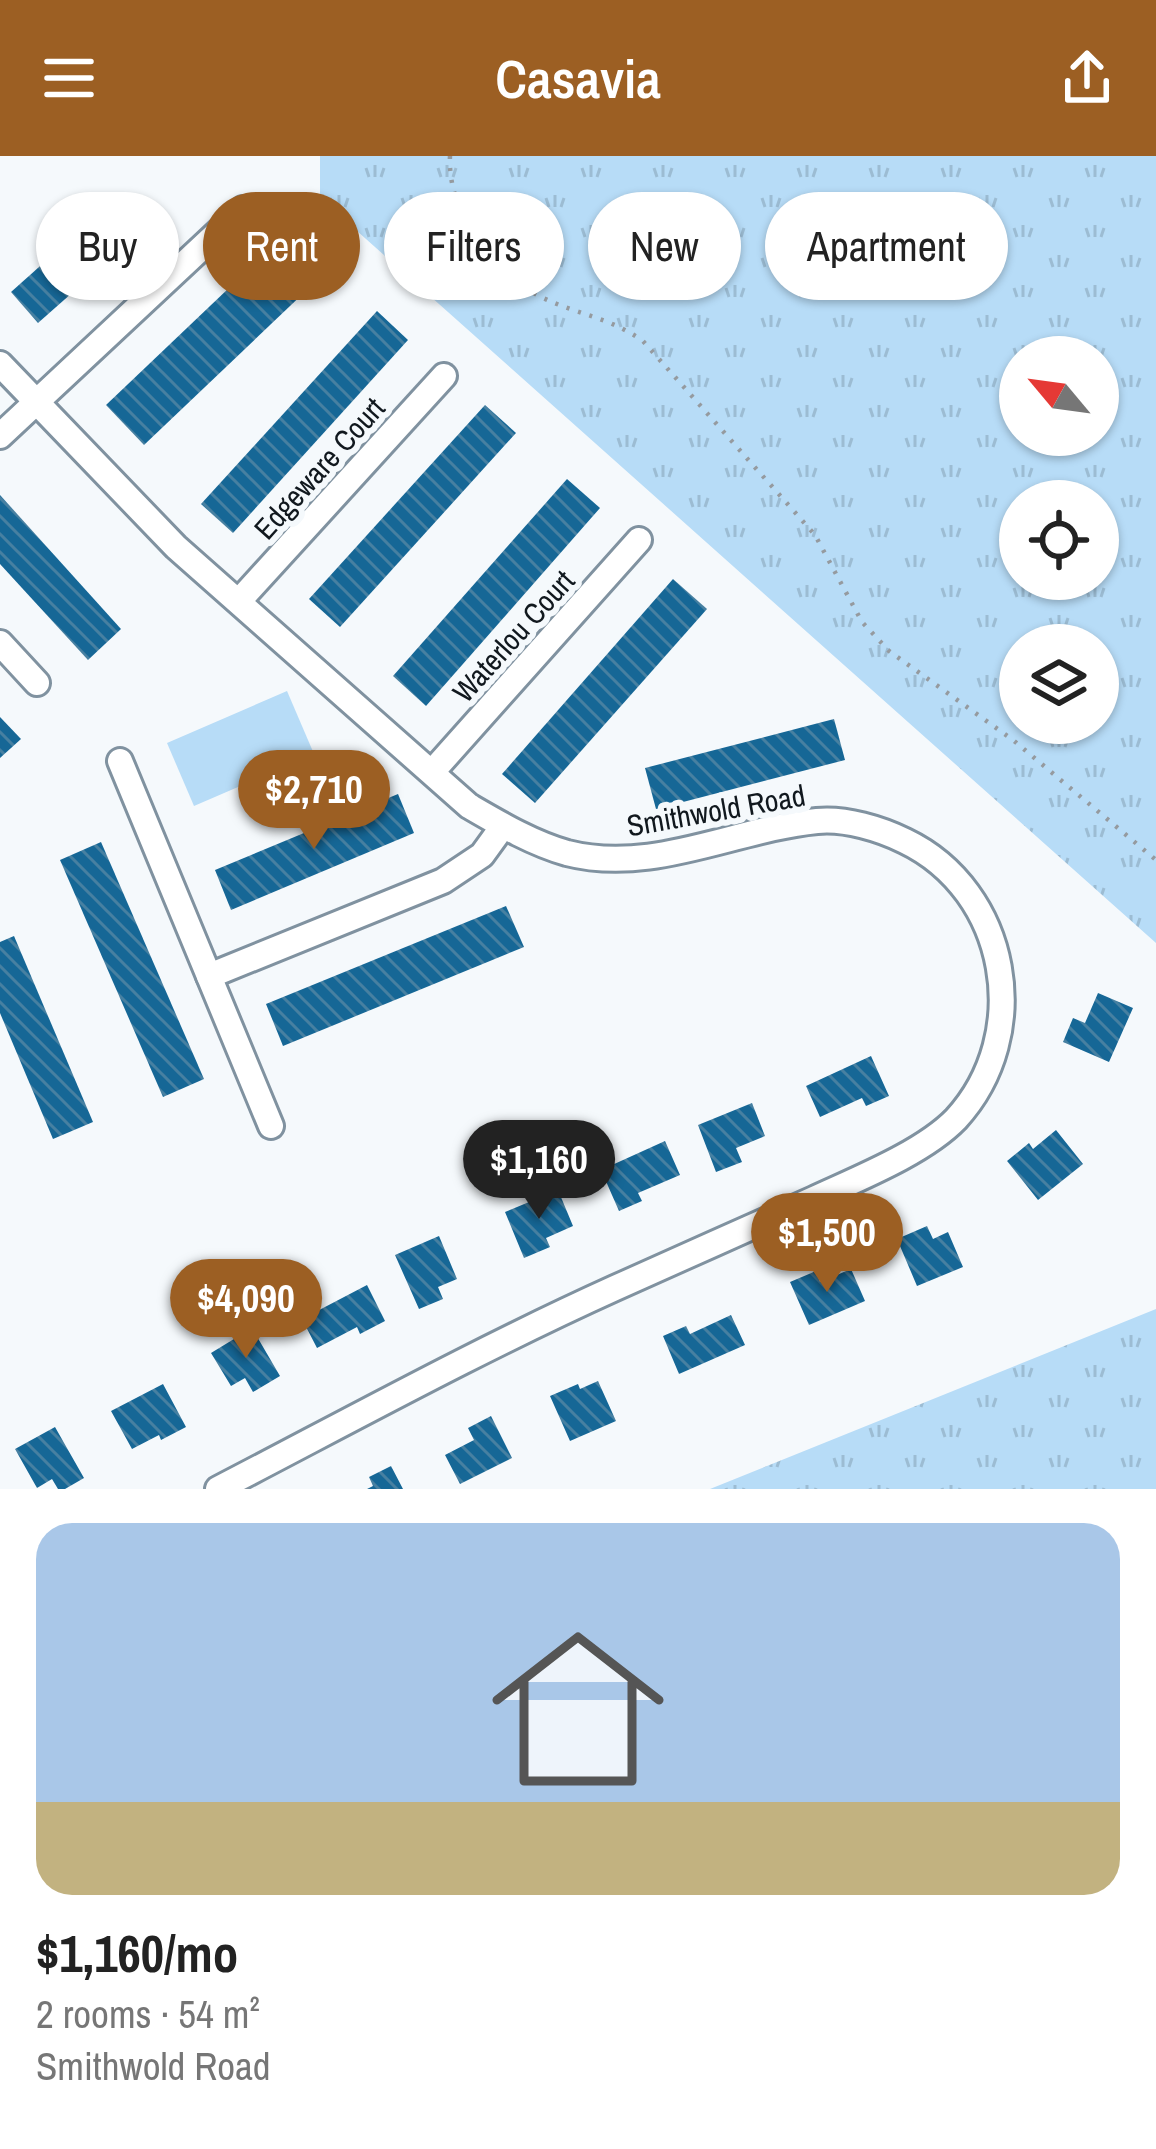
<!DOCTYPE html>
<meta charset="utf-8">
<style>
body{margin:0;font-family:"Archivo Narrow",sans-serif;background:#f6f6f6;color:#222;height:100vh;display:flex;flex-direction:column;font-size:45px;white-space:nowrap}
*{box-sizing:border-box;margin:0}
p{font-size:39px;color:#767676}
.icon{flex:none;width:66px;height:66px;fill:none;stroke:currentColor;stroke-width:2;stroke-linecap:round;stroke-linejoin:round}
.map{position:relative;height:1333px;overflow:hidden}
.sheet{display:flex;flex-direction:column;background:#fff;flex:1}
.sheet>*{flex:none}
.hud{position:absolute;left:36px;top:36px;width:1086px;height:108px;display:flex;gap:24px}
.needle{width:78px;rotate:299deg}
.controls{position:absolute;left:999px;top:180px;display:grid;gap:24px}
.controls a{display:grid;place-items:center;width:120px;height:120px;border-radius:50%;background:#fff;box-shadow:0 3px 9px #0004;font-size:60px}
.price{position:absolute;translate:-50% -102px;padding:0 27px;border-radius:42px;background:#9c5f23;color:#fff;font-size:39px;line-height:78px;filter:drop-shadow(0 3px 6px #0008)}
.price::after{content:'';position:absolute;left:50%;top:72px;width:36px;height:27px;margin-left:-18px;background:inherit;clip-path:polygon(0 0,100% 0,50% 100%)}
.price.selected{background:#222;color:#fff}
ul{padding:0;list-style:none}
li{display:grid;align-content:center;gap:24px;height:636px;padding:0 36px}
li+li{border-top:3px solid #e0e0e0}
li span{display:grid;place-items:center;height:372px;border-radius:36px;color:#555}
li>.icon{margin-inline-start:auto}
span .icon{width:216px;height:216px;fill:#fffc;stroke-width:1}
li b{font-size:51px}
.tag{padding:0 42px;border-radius:54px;background:#fff;box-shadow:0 3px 9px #0004;font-size:42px;line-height:108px}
.tag.selected{background:#9c5f23;color:#fff}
header{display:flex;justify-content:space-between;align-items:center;height:156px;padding:0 36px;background:#9c5f23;color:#fff;font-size:54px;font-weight:600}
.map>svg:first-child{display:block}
</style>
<header><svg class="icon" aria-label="menu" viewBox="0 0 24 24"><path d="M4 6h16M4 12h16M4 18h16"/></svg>Casavia<svg class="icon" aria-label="share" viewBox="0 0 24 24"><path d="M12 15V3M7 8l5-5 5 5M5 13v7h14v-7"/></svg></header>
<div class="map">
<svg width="1156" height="1333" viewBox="0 0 1156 1333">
<defs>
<pattern id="grass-tufts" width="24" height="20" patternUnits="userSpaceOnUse" patternTransform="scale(3)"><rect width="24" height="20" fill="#b7dcf7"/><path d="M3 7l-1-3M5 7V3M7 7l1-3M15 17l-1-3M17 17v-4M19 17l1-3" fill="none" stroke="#9cbcd3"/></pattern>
<pattern id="building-back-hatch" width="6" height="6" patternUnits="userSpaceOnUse" patternTransform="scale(3)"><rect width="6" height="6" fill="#166796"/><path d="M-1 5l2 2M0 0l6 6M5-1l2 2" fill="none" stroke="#4780a1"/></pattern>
</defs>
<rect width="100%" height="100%" fill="#f5f9fc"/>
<g fill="url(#grass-tufts)" fill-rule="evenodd">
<path d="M320 0H1156V787L320 42ZM1020 201H1098V279H1020ZM1020 345H1098V423H1020ZM1020 489H1098V567H1020Z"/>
<polygon points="1156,1153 1156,1333 710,1333"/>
</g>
<polygon fill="#b7dcf7" points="287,535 314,598 194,650 167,587"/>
<g fill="url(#building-back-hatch)">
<polygon points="113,45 141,76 38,167 11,136"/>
<polygon points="293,71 331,111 144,289 106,249"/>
<polygon points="377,155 408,184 233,377 201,348"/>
<polygon points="485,249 516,277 340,471 309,443"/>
<polygon points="567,323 600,352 426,550 393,520"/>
<polygon points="0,339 121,473 88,504 0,408"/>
<polygon points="673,423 707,453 535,647 502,618"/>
<polygon points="0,561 21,583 0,602"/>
<polygon points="834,563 845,604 656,653 645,612"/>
<polygon points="398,638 414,677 231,754 215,714"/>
<polygon points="101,686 204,923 163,941 60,704"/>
<polygon points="506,750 524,791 283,890 266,848"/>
<polygon points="14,780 93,966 53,983 0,857 0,786"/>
<polygon points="1098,837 1133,852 1109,906 1063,886 1073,862 1085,867"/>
<polygon points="871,900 889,940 866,950 862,942 820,961 806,930"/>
<polygon points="752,947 765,980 736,992 742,1006 716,1016 698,969"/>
<polygon points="1056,974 1083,1008 1038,1044 1007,1005 1029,987 1033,993"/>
<polygon points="665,985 680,1019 638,1037 642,1045 619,1055 601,1014"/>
<polygon points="558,1034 573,1070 546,1082 550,1091 524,1102 505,1056"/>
<polygon points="927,1070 933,1083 948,1076 963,1111 917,1130 897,1083"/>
<polygon points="439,1080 457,1123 438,1131 443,1143 419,1153 395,1099"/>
<polygon points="851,1113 865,1145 809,1169 790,1126 816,1115 820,1126"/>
<polygon points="367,1129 385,1165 360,1178 357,1171 317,1192 302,1163"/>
<polygon points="731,1159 745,1189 679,1218 663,1180 686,1170 690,1178"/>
<polygon points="252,1172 280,1220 253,1236 245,1222 231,1230 211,1197"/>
<polygon points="598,1225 616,1265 570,1285 550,1240 578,1228 580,1233"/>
<polygon points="163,1228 186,1271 161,1284 159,1279 132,1293 111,1255"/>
<polygon points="491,1260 512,1302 460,1328 445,1299 474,1284 468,1272"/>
<polygon points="55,1271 84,1322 65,1333 58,1333 52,1323 37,1332 15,1293"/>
<polygon points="391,1310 403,1333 367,1333 373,1330 369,1321"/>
</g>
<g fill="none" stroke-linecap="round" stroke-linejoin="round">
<g stroke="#8092a0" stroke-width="30">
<g id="minor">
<path d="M0 208 176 391 469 650C500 668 532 687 567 697 653 719 734 673 817 665 845 662 881 673 905 685 1009 735 1034 878 956 963 923 997 857 1023 814 1043 748 1073 681 1102 615 1132 480 1193 349 1265 218 1333"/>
<polyline points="0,280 243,53"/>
<polyline points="239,445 444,220"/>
<polyline points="0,487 37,527"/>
<polyline points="120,605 271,970"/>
<polyline points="432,616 639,384"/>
<polyline points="209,820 443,725 482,699 503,670"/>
</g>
</g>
<path stroke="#959a9f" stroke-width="4.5" stroke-dasharray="3 9" stroke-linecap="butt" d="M450 0C447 56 492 117 541 141 578 159 607 160 643 185L815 379 862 466 889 495 1013 584 1156 704"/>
<use href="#minor" stroke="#fff" stroke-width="24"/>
</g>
<g text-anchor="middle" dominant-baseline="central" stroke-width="12" stroke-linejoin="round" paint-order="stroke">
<g font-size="30" fill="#11181e" stroke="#f5f9fc">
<text transform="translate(319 312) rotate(-48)">Edgeware Court</text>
<text transform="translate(513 480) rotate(-48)">Waterlou Court</text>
<text transform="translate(716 654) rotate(-10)">Smithwold Road</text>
</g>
</g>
</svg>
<div class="controls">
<a><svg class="needle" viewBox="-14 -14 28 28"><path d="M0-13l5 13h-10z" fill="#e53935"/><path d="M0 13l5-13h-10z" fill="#767676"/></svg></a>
<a><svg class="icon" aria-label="locate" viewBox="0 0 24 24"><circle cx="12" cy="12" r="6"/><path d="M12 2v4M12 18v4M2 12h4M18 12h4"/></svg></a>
<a><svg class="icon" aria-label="layers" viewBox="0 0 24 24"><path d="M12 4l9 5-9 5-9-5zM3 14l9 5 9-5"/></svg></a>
</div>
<b class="price" style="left:314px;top:696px">$2,710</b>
<b class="price selected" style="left:539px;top:1066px">$1,160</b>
<b class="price" style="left:827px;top:1139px">$1,500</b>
<b class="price" style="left:246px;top:1205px">$4,090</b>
<div class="hud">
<a class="tag">Buy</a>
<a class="tag selected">Rent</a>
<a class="tag">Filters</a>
<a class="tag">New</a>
<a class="tag">Apartment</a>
</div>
</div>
<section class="sheet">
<ul>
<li><span style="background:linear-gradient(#a9c7e8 75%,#c2b280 0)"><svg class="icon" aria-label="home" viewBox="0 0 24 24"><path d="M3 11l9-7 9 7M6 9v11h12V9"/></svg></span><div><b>$1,160/mo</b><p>2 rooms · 54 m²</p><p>Smithwold Road</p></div></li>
</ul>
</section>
